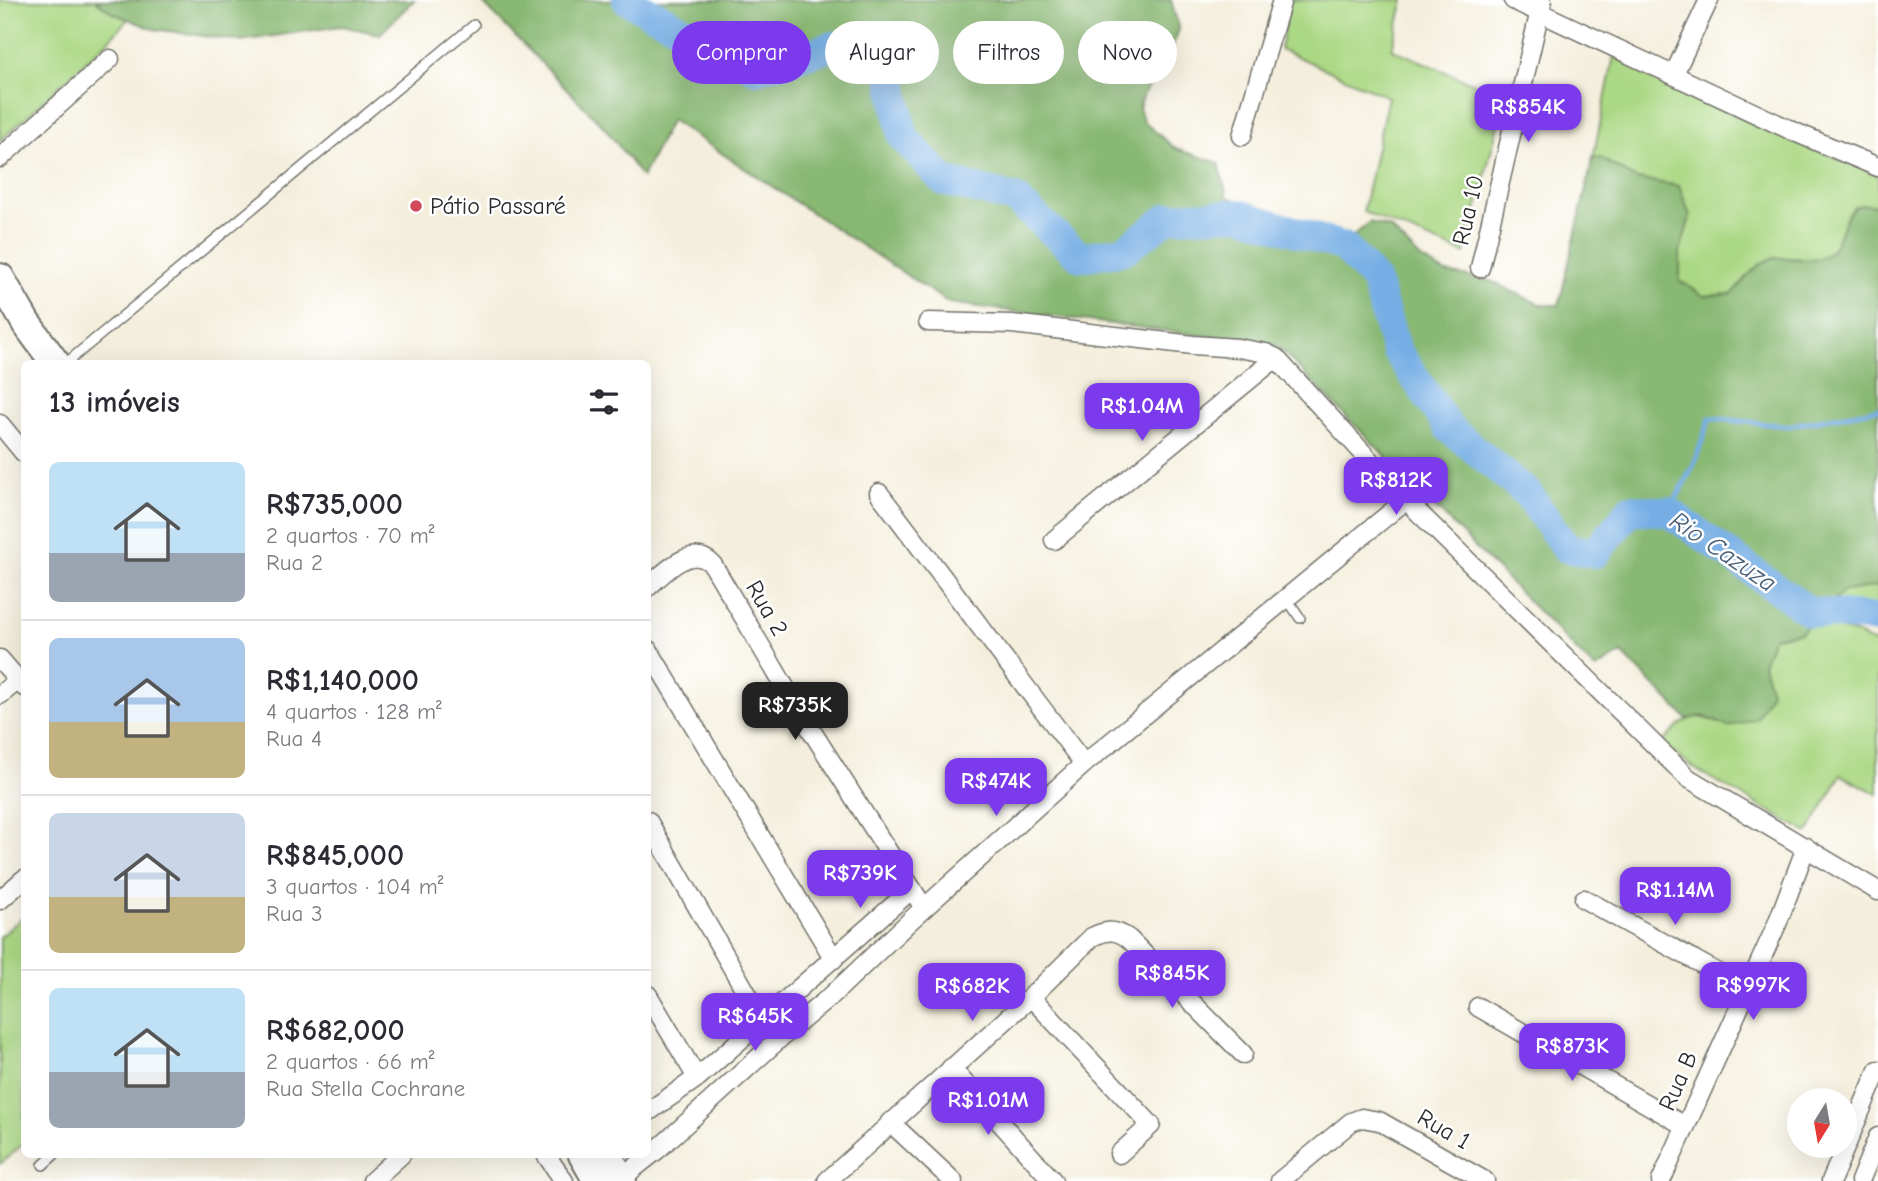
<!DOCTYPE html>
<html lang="pt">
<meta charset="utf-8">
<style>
body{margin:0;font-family:"Comic Neue",sans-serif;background:#f7f7f7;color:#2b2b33;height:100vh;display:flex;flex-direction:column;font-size:26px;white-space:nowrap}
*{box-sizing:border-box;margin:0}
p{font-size:23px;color:#7c7c81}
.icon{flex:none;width:38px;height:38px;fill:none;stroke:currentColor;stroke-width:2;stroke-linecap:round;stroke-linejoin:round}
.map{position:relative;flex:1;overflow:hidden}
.sheet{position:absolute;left:21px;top:360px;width:630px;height:798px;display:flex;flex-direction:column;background:#fff;border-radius:10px;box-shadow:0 7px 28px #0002}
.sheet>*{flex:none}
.top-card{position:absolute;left:672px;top:21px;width:665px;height:63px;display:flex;gap:14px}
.needle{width:46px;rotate:191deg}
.tools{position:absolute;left:1787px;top:1088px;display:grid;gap:14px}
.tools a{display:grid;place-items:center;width:70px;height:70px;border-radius:50%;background:#fff;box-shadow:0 7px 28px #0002;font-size:35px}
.price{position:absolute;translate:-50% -60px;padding:0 16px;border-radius:14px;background:#7c3aed;color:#fff;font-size:23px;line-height:46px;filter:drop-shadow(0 2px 4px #0008)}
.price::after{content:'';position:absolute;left:50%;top:42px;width:21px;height:16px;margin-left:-10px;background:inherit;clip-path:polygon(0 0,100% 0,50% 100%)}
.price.active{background:#222;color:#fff}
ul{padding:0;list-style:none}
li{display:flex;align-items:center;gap:21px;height:175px;padding:0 28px}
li+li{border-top:2px solid #e1e1e2}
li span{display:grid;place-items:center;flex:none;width:196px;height:140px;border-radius:10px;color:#555}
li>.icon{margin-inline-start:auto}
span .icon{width:84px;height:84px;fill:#fffc;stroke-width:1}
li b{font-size:30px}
h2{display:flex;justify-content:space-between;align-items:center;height:84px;padding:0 28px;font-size:30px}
.tag{padding:0 24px;border-radius:32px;background:#fff;box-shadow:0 7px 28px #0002;font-size:24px;line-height:63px}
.tag.active{background:#7c3aed;color:#fff}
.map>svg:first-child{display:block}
</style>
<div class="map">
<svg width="1878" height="1181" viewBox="0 0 1878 1181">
<rect width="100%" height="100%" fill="#fff"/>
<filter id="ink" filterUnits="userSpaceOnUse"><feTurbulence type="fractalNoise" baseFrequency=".0143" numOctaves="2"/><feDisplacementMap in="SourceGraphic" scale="14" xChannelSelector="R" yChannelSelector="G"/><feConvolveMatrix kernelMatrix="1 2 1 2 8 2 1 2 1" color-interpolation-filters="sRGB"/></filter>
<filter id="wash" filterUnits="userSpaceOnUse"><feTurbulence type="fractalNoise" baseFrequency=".00686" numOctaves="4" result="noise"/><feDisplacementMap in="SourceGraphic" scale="28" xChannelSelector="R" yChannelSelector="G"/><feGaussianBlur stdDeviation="1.57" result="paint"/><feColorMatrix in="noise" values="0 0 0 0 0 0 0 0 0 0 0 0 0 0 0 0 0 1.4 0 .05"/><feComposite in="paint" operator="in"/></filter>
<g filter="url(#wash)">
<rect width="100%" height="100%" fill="#f4efdd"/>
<g fill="#abd884" stroke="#6b8258" stroke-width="2">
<polygon points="0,0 95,0 113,13 128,19 108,41 0,141"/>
<polygon points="1290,0 1404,0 1392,49 1505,97 1465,254 1363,212 1388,97 1280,49"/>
<path d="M1614 56 1797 142 1878 175V206C1836 198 1849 233 1830 252 1812 268 1782 250 1762 263 1751 270 1741 285 1732 294L1704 296 1680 281V252L1690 216 1679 186 1636 179 1599 157 1593 158Z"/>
<polygon points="1878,586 1878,609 1834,600 1844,591"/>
<path d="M1812 621 1857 634 1878 645V794L1841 775 1808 833 1698 771 1661 743C1691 715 1689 710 1729 727L1771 692 1763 664 1773 637 1801 632Z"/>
<polygon points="24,916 24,1143 0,1164 0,937"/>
</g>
<g fill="#88b872" stroke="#5a724e" stroke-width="2">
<polygon points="95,0 414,0 380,34 341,26 240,41 153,29 113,13"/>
<path d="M480 0H1171L1179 30 1168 57 1144 94 1139 108 1144 122 1176 149 1219 163 1227 197 1351 238 1370 222 1390 228 1421 259 1446 273 1488 280 1541 305H1559L1593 158 1599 157 1636 179 1679 186 1690 216 1680 251V281L1704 296 1732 294C1741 285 1751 270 1762 263 1782 250 1812 268 1830 252 1849 233 1836 198 1878 206V586L1844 591 1801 632 1773 637 1763 664 1771 692 1757 718 1729 727 1703 716 1687 719 1622 653 1595 669 1276 345 949 303 671 120 642 177 604 127Z"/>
</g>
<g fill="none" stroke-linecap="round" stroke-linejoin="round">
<polyline stroke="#74ade4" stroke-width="5" points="1669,512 1694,464 1710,418 1787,426 1878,409"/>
<polyline stroke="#74ade4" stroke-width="30" points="627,0 756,69 834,46 889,63 903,137 944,181 1015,199 1081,257 1124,250 1169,217 1239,214 1344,247 1375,280 1396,350 1449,428 1528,494 1566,548 1595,553 1631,509 1669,512 1810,612 1878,619"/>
</g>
</g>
<g filter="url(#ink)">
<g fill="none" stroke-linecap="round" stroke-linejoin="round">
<g stroke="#717069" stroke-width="12">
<g id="lane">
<polyline points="65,364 474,25"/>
<polyline points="1286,597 1300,618"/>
<polyline points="43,1165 54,1155"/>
</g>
</g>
<g stroke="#717069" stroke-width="21">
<g id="street">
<polyline points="1513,0 1797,133 1878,167"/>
<polyline points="1674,74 1709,0"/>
<polyline points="1242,136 1282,0"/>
<polyline points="0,158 110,59"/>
<polyline points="1480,268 1542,2"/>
<polyline points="928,322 1012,324 1193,345 1238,348 1266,353 1276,358 1406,500 1688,778 1878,891"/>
<polyline points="0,424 24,453"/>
<polyline points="879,493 1084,764"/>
<polyline points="1054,540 1276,358"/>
<path d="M648 587C665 572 692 542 713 565L799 711 924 908"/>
<polyline points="648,649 834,959"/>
<polyline points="0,659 24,687"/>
<polyline points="0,695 18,680"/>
<polyline points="648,821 768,1030"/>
<polyline points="1584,899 1747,989"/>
<polyline points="0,900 24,879"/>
<polyline points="648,995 697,1078"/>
<polyline points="1031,997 1151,1125 1119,1154"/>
<polyline points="1478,1007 1685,1126"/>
<polyline points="951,1068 1053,1181"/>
<polyline points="648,1112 697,1078 912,889"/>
<polyline points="890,1122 953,1181"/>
<polyline points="546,1155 564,1181"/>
<polyline points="372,1181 401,1155"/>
<polyline points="618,1181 657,1150 779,1039 831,996 912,919 1084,764 1406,500"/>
<path d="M827 1181 1031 997 1092 937C1107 930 1116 929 1129 939L1243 1054"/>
<polyline points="1280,1181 1351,1122 1362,1118 1379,1121 1485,1181"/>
<polyline points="1661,1181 1777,924 1806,847"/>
<polyline points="1831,1181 1878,1070"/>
<polyline points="1860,1181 1878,1137"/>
</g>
</g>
<g stroke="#717069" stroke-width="32">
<g id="primary">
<polyline points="0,278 26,323 56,364"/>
<polyline points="583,1155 598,1181"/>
<polyline points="607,1155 622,1181"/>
</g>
</g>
<use href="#lane" stroke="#fff" stroke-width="9"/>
<use href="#street" stroke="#fff" stroke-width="18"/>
<use href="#primary" stroke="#fff" stroke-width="28"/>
</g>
</g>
<circle fill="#d1495b" stroke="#fff" stroke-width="2.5" cx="416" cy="206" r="7"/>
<g text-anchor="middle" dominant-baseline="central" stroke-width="5" stroke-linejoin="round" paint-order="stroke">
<g font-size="24" fill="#2b2b2b" stroke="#fff" text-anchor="start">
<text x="430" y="206">Pátio Passaré</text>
</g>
<g font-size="24" fill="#2b2b2b" stroke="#fff">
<text transform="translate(1468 210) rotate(-77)">Rua 10</text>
<text transform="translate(767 608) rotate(60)">Rua 2</text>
<text transform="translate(1678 1081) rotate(-66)">Rua B</text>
<text transform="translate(1444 1129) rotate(30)">Rua 1</text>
</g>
<g font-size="26" font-style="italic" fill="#485f75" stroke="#fff">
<text transform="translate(1723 552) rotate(34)">Rio Cazuza</text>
</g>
</g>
</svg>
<div class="tools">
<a><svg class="needle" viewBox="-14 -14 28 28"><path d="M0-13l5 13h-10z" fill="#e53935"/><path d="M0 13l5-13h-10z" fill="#7c7c81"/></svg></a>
</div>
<b class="price" style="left:1528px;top:144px">R$854K</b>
<b class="price" style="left:1142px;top:443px">R$1.04M</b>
<b class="price" style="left:1396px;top:517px">R$812K</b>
<b class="price active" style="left:795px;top:742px">R$735K</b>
<b class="price" style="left:996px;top:818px">R$474K</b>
<b class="price" style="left:860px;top:910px">R$739K</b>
<b class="price" style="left:1675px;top:927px">R$1.14M</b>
<b class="price" style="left:1172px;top:1010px">R$845K</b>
<b class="price" style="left:1753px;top:1022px">R$997K</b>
<b class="price" style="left:972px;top:1023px">R$682K</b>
<b class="price" style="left:755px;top:1053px">R$645K</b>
<b class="price" style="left:1572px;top:1083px">R$873K</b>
<b class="price" style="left:988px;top:1137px">R$1.01M</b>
<div class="top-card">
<a class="tag active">Comprar</a>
<a class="tag">Alugar</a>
<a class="tag">Filtros</a>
<a class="tag">Novo</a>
</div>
<section class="sheet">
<h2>13 imóveis<svg class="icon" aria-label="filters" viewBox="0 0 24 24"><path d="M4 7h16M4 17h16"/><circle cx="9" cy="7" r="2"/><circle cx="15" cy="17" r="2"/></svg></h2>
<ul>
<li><span style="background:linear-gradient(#bfe0f5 65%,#9aa5b1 0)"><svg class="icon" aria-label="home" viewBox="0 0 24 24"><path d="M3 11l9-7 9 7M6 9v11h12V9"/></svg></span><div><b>R$735,000</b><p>2 quartos · 70 m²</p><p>Rua 2</p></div></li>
<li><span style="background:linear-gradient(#a9c7e8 60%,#c2b280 0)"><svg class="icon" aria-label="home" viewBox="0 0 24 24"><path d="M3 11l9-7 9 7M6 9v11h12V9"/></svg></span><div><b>R$1,140,000</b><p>4 quartos · 128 m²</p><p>Rua 4</p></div></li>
<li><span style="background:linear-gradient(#c9d6e8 60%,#c2b280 0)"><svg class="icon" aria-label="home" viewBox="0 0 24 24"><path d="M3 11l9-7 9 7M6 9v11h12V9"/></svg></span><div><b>R$845,000</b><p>3 quartos · 104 m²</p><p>Rua 3</p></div></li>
<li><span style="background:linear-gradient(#bfe0f5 60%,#9aa5b1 0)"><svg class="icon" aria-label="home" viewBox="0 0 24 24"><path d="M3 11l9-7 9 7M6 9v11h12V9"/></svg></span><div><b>R$682,000</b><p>2 quartos · 66 m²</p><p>Rua Stella Cochrane</p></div></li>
</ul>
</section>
</div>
